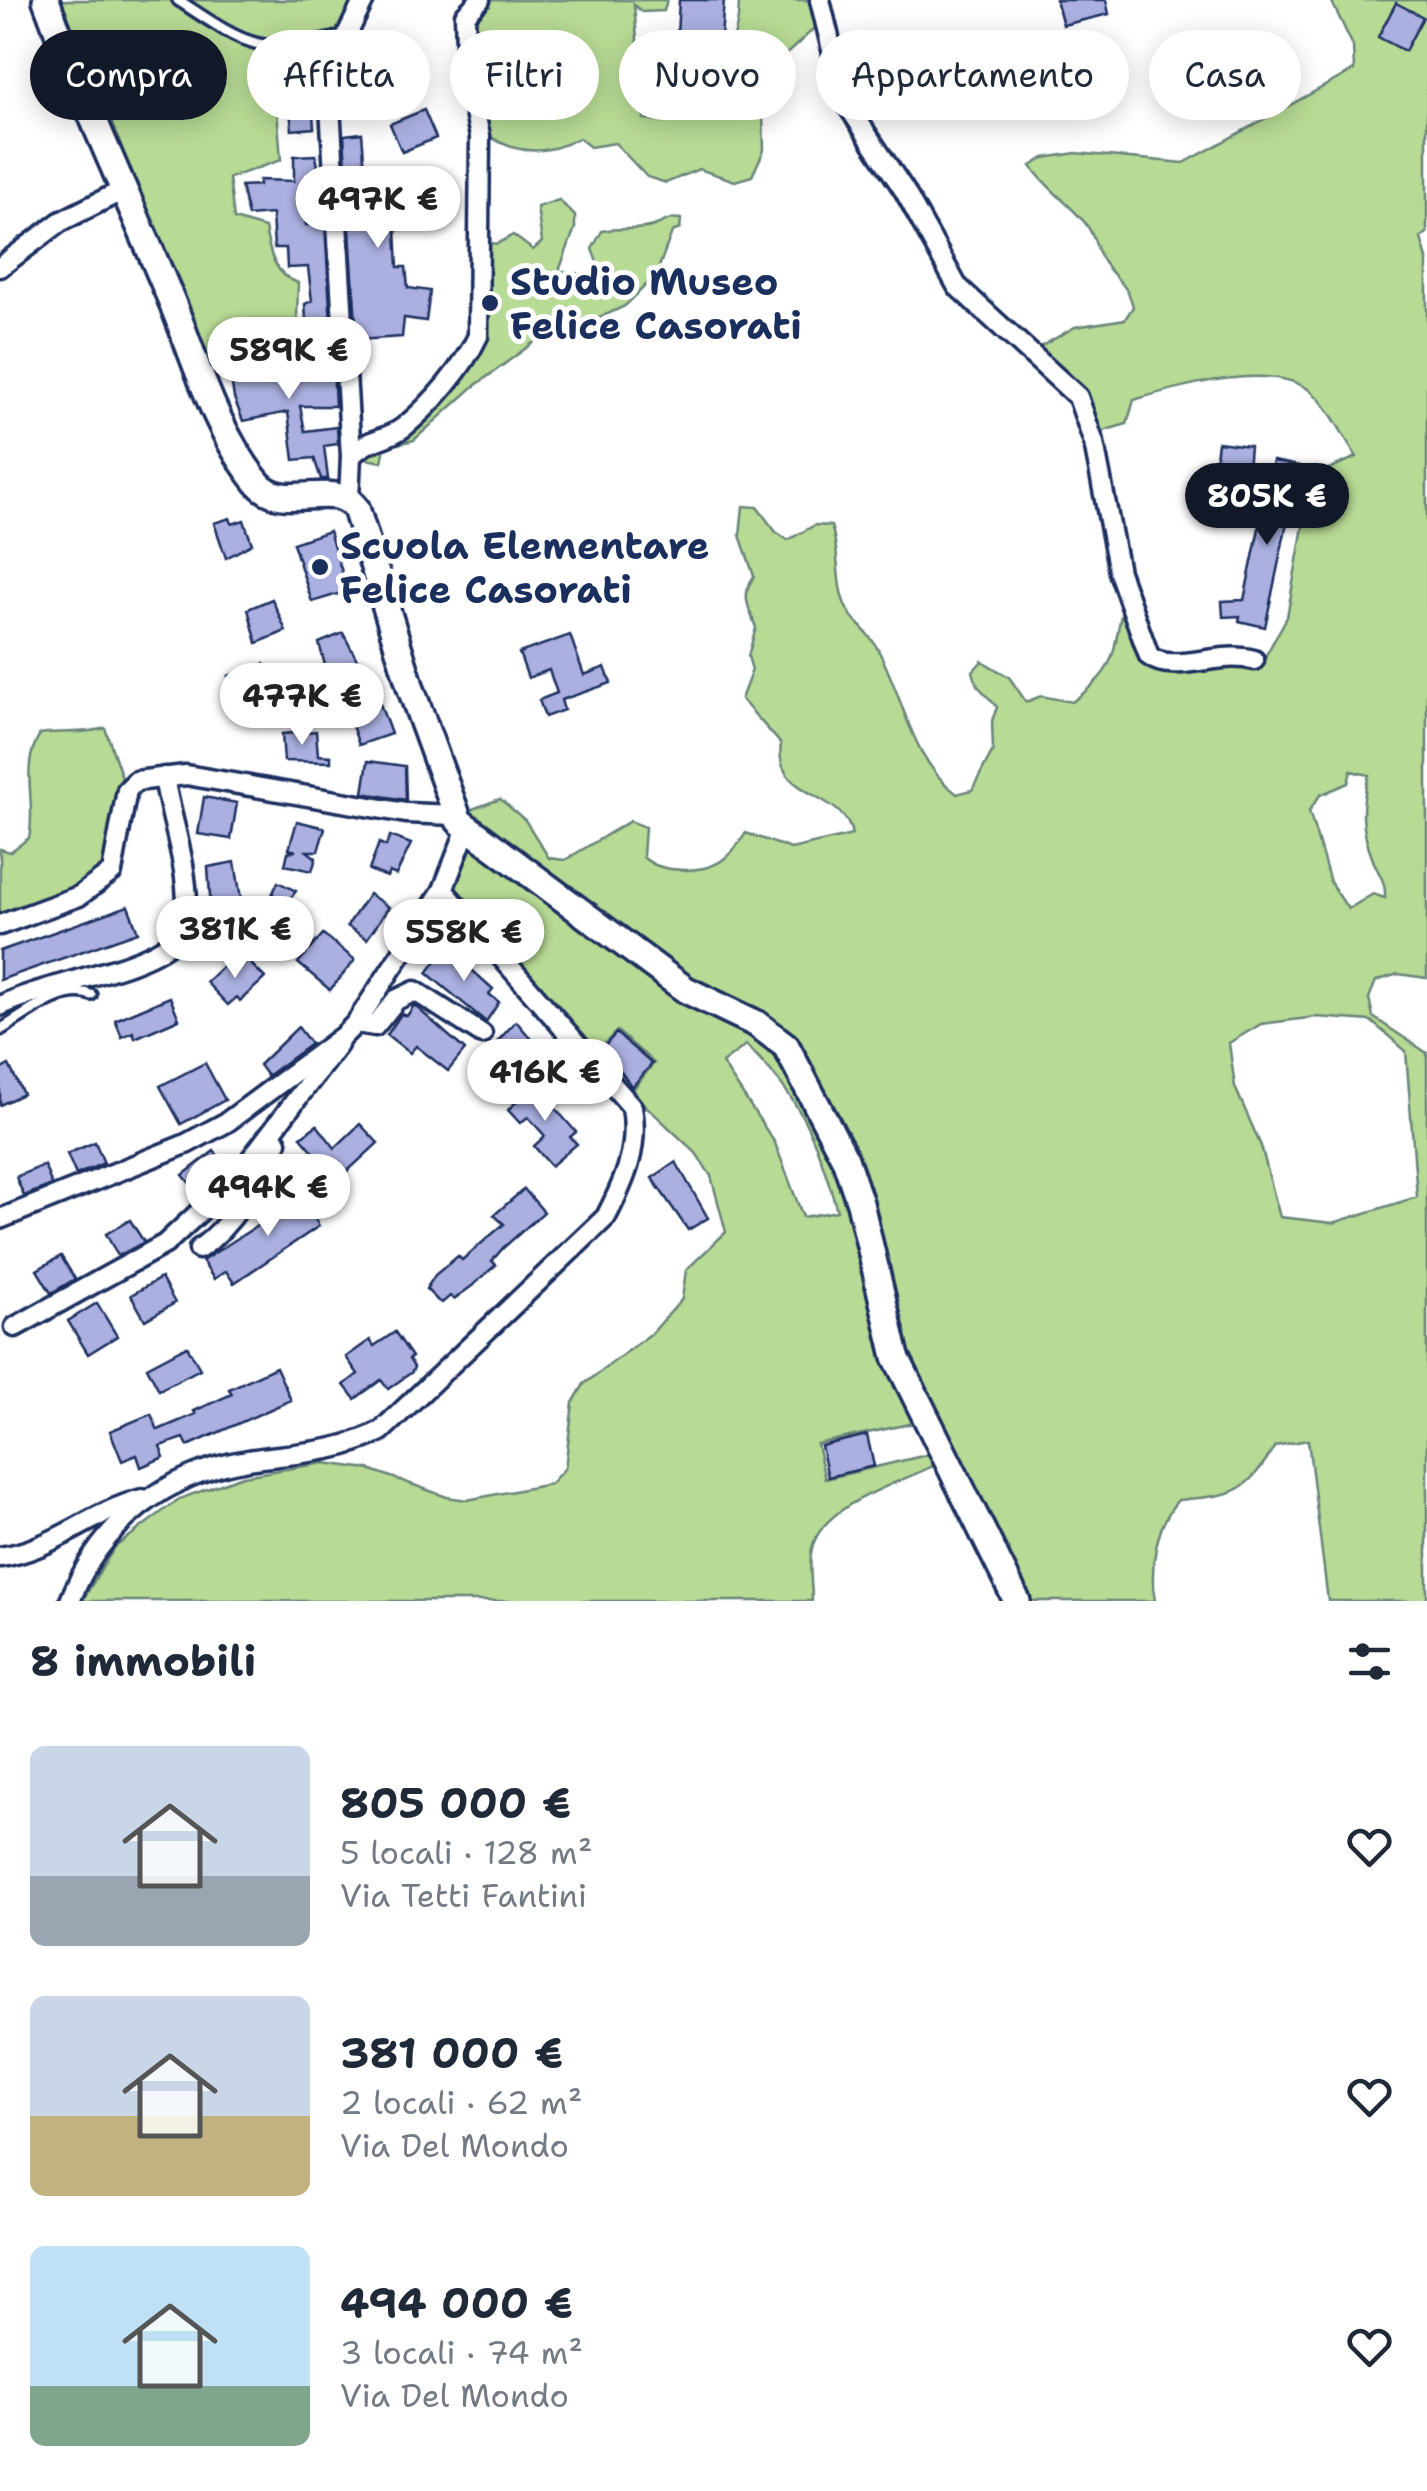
<!DOCTYPE html>
<html lang="it">
<meta charset="utf-8">
<style>
body{margin:0;font-family:"Shantell Sans",sans-serif;background:#f6f6f7;color:#1f2937;height:100vh;display:flex;flex-direction:column;font-size:38px;white-space:nowrap}
*{box-sizing:border-box;margin:0}
p{font-size:32px;color:#747a83}
.icon{flex:none;width:55px;height:55px;fill:none;stroke:currentColor;stroke-width:2;stroke-linecap:round;stroke-linejoin:round}
.map{position:relative;height:1601px;overflow:hidden}
.panel{display:flex;flex-direction:column;background:#fff;flex:1}
.panel>*{flex:none}
.top-card{position:absolute;left:30px;top:30px;width:1368px;height:90px;display:flex;gap:20px}
.price{position:absolute;translate:-50% -85px;padding:0 22px;border-radius:35px;background:#fff;color:#222;font-size:32px;line-height:65px;filter:drop-shadow(0 2px 5px #0008)}
.price::after{content:'';position:absolute;left:50%;top:60px;width:30px;height:22px;margin-left:-15px;background:inherit;clip-path:polygon(0 0,100% 0,50% 100%)}
.price.current{background:#111827;color:#fff}
ul{padding:0;list-style:none}
li{display:flex;align-items:center;gap:30px;height:250px;padding:0 30px}
li span{display:grid;place-items:center;flex:none;width:280px;height:200px;border-radius:15px;color:#555}
li>.icon{margin-inline-start:auto}
span .icon{width:120px;height:120px;fill:#fffc;stroke-width:1}
li b{font-size:42px}
h2{display:flex;justify-content:space-between;align-items:center;height:120px;padding:0 30px;font-size:42px}
.chip{padding:0 35px;border-radius:45px;background:#fff;box-shadow:0 5px 25px #0003;font-size:35px;line-height:90px}
.chip.current{background:#111827;color:#fff}
.map>svg:first-child{display:block}
</style>
<div class="map">
<svg width="1427" height="1601" viewBox="0 0 1427 1601">
<rect width="100%" height="100%" fill="#fff"/>
<filter id="ink" filterUnits="userSpaceOnUse"><feTurbulence type="fractalNoise" baseFrequency=".01" numOctaves="2"/><feDisplacementMap in="SourceGraphic" scale="20" xChannelSelector="R" yChannelSelector="G"/><feConvolveMatrix kernelMatrix="1 2 1 2 8 2 1 2 1" color-interpolation-filters="sRGB"/></filter>
<g filter="url(#ink)">
<g fill="#b7da94" stroke="#698479" stroke-width="2.5" fill-rule="evenodd">
<path d="M67 0H360L325 87 276 95 281 160 229 178 234 219 265 228C269 251 274 275 298 283L297 318 310 332 312 360 284 366 276 336 252 343 209 379 51 2Z"/>
<path d="M482 0H667L664 11 642 12 634 5 644 119 666 122 679 108 678 90 691 71 717 66C734 45 739 27 739 0H818L820 23 762 77 764 150 752 176 735 181 699 169 666 183 647 177 615 143 590 147 579 138C544 157 512 155 481 130L469 9Z"/>
<path d="M1331 0H1427V233L1421 238 1427 259V978L1398 974 1376 981 1369 998 1373 1017 1427 1053V1601H1328L1308 1440 1275 1446C1245 1495 1234 1495 1178 1500 1156 1525 1149 1568 1155 1601H1029L906 1354 794 1040 691 981 467 811 500 799 525 820 549 858 565 860 630 821 645 827 643 857C661 874 706 874 725 858 733 852 740 842 746 833L791 849 852 835C845 790 773 800 781 744L741 699 752 670 748 656 756 628C749 606 740 597 754 576L740 535 743 506 757 507 776 532 788 540 815 525 831 526C841 553 834 583 847 609 854 622 868 632 876 646 904 695 909 758 957 794L972 790 993 750 992 721 997 707 977 685 973 671 982 661 1009 677 1026 702 1041 696 1072 702C1119 667 1111 657 1123 606L1143 660 1155 669 1261 664 1287 617 1312 476 1357 457C1344 438 1331 409 1313 393 1275 359 1177 387 1134 400L1127 424 1096 433 1084 394 1040 347 1075 327 1125 319 1133 307C1128 284 1115 279 1103 261 1096 249 1095 236 1086 224 1069 203 1047 189 1031 166L1044 158 1076 153 1184 163 1354 70 1353 46ZM1351 771 1369 775C1360 806 1361 830 1373 860 1379 875 1386 881 1385 898L1373 894 1348 909 1330 882 1309 811 1320 795 1348 783ZM1316 1017 1371 1021 1406 1051 1417 1197 1333 1223 1280 1217 1261 1146 1235 1087 1229 1043 1261 1024Z"/>
<path d="M559 200 575 216V228L559 271 597 276 599 267 592 249 602 231C620 227 642 232 659 224 669 220 670 217 681 219L680 229 672 232 656 275 625 306 599 318 556 326 472 388 414 440 385 447 382 462 355 457 388 439 470 359 484 242 497 244 513 235 533 250 542 242 537 207Z"/>
<path d="M105 728 122 778 117 785 106 859 101 868 81 887 0 917V849L10 852 29 838C37 801 19 768 40 734 63 730 83 735 105 728Z"/>
<path d="M468 834 784 1048 827 1128 918 1422 817 1444 825 1479 935 1453 941 1462C901 1484 817 1503 811 1554 809 1569 812 1586 812 1601H82L114 1548 179 1499 243 1476 324 1463 369 1469 447 1497 467 1500 550 1484 565 1468 573 1403 584 1384 653 1332 682 1299 686 1270 726 1232 711 1176 696 1153 631 1092 654 1063 617 1031 592 1056 446 891ZM746 1045C799 1095 818 1141 837 1211L803 1217 775 1143 722 1063Z"/>
</g>
<g fill="#abb0e1" stroke="#1b2f5e" stroke-width="2.5">
<polygon points="679,0 724,0 721,38 677,35"/>
<polygon points="1056,0 1106,0 1109,14 1063,25"/>
<polygon points="1396,3 1423,17 1405,51 1378,37"/>
<polygon points="351,55 380,89 373,92 376,100 362,107 351,84 341,86 341,76"/>
<polygon points="312,99 314,128 292,130 289,100"/>
<polygon points="424,110 436,138 402,152 390,124"/>
<polygon points="362,133 365,170 385,168 386,180 393,179 396,218 426,220 426,226 396,230 398,267 406,267 408,288 430,291 426,321 404,318 402,337 357,340 344,135"/>
<polygon points="316,155 323,200 303,202 306,225 325,224 332,342 328,343 319,340 317,320 306,320 305,304 312,301 308,267 287,268 286,248 274,248 272,214 248,216 241,186 259,185 259,180 294,181 294,156"/>
<polygon points="274,343 282,374 333,365 335,406 300,406 305,431 337,427 338,444 324,446 328,479 321,479 314,458 294,460 288,412 243,421 234,398 232,385 251,383 234,367 244,357 266,377 258,347"/>
<polygon points="1218,442 1250,446 1248,469 1215,466"/>
<polygon points="1273,461 1299,466 1265,627 1239,621 1240,616 1223,617 1222,601 1244,600"/>
<polygon points="230,518 232,524 244,520 252,544 226,558 214,523"/>
<polygon points="329,531 348,591 312,602 293,543"/>
<polygon points="272,599 286,631 257,643 248,609"/>
<polygon points="343,633 363,671 330,684 319,643"/>
<polygon points="570,635 584,675 605,667 611,683 561,700 564,710 545,717 539,700 557,693 549,670 528,678 519,653"/>
<polygon points="264,664 282,701 245,713 228,676"/>
<polygon points="376,693 391,734 359,745 344,704"/>
<polygon points="316,731 318,755 331,756 331,762 284,761 282,734"/>
<polygon points="368,761 405,766 406,800 363,793"/>
<polygon points="204,797 237,803 231,839 198,834"/>
<polygon points="297,821 325,828 318,851 307,851 316,858 312,871 285,865 288,852 296,851 289,849"/>
<polygon points="390,836 411,844 396,875 389,872 387,877 369,870 379,843 386,846"/>
<polygon points="235,862 241,899 211,910 208,867"/>
<polygon points="278,882 296,891 287,903 295,910 285,933 260,921"/>
<polygon points="369,894 389,907 367,939 347,926"/>
<polygon points="128,906 138,932 0,980 0,951"/>
<polygon points="323,934 355,960 330,990 298,963"/>
<polygon points="446,947 493,989 489,994 499,1002 486,1022 427,973"/>
<polygon points="246,959 265,978 240,1001 237,997 228,1005 206,982 229,960 236,969"/>
<polygon points="170,997 179,1019 135,1038 133,1032 122,1037 115,1020"/>
<polygon points="414,1005 465,1050 448,1071 416,1046 410,1053 387,1035 401,1014 407,1016"/>
<polygon points="516,1021 538,1047 509,1078 498,1067 503,1062 490,1050"/>
<polygon points="298,1027 311,1044 267,1076 259,1065"/>
<polygon points="616,1033 652,1064 632,1087 603,1048"/>
<polygon points="205,1063 225,1100 181,1124 160,1086"/>
<polygon points="9,1065 23,1094 0,1105 0,1070"/>
<polygon points="534,1084 576,1132 570,1137 577,1144 551,1166 534,1146 545,1136 528,1117 520,1123 508,1110"/>
<polygon points="360,1124 378,1143 338,1180 301,1137 317,1125 335,1148"/>
<polygon points="95,1142 104,1163 76,1175 67,1154"/>
<polygon points="214,1151 228,1168 199,1195 183,1175"/>
<polygon points="676,1162 708,1218 688,1230 652,1178"/>
<polygon points="44,1165 52,1185 24,1196 16,1177"/>
<polygon points="315,1189 329,1210 315,1219 319,1226 234,1283 226,1271 214,1279 202,1261"/>
<polygon points="524,1189 544,1212 503,1248 492,1261 496,1265 472,1286 454,1299 450,1296 442,1303 438,1301 426,1289 435,1275 458,1256 462,1260 504,1224 494,1215"/>
<polygon points="130,1220 144,1242 118,1256 106,1234"/>
<polygon points="61,1256 75,1279 51,1293 37,1270"/>
<polygon points="161,1278 175,1303 145,1320 131,1295"/>
<polygon points="97,1303 117,1336 88,1354 68,1321"/>
<polygon points="395,1332 412,1357 409,1359 414,1367 412,1372 388,1389 381,1380 355,1399 344,1385 358,1374 346,1357 370,1340 374,1346"/>
<polygon points="187,1346 200,1369 159,1390 147,1367"/>
<polygon points="276,1367 291,1400 188,1446 184,1438 160,1446 164,1457 141,1467 137,1455 122,1461 110,1431 151,1414 158,1430 196,1414 194,1411 232,1394 229,1389"/>
<polygon points="867,1435 874,1466 828,1477 821,1446"/>
</g>
<g fill="none" stroke-linecap="round" stroke-linejoin="round">
<g stroke="#1b2f5e" stroke-width="16">
<g id="lane">
<path d="M178 0C247 46 262 58 345 35"/>
<path d="M0 1030C23 1017 64 983 91 995"/>
</g>
</g>
<g stroke="#1b2f5e" stroke-width="25">
<g id="street">
<path d="M820 0 844 100 904 190 957 286 1078 397 1094 443 1119 572 1149 656C1173 675 1218 650 1254 660"/>
<polyline points="0,267 60,222 125,189"/>
<path d="M351 456C371 436 384 442 404 427 432 404 463 368 478 336L480 136 467 77 465 15 480 0"/>
<polyline points="349,499 351,456 328,73 364,0"/>
<polyline points="0,925 79,896 112,872 127,790 136,781 186,775 406,813 455,815"/>
<path d="M0 1006C46 983 139 971 173 941 183 933 187 918 187 906 187 862 171 820 164 777"/>
<polyline points="356,1023 375,1026 396,1000 415,991 482,1034"/>
<polyline points="0,1219 186,1144 227,1122 343,1036 356,1023 443,890 467,828"/>
<path d="M199 1249C236 1223 256 1182 277 1142"/>
<polyline points="15,1327 165,1244 237,1177 338,1045"/>
<path d="M0 1557C53 1550 91 1512 142 1499"/>
<path d="M70 1601C99 1525 166 1473 248 1460 293 1453 340 1453 381 1431L606 1217C625 1180 639 1149 632 1107L443 890"/>
</g>
</g>
<g stroke="#1b2f5e" stroke-width="32">
<path id="secondary" d="M46 0C83 101 128 197 170 297 195 358 215 431 258 483 284 514 333 478 356 508L411 689 459 821 686 990 757 1024 786 1046 845 1159 860 1203 896 1357 1017 1601"/>
</g>
<use href="#lane" stroke="#fff" stroke-width="9"/>
<use href="#street" stroke="#fff" stroke-width="18"/>
<use href="#secondary" stroke="#fff" stroke-width="25"/>
</g>
</g>
<g fill="#1b2f5e" stroke="#fff" stroke-width="4">
<circle cx="490" cy="303" r="10"/>
<circle cx="320" cy="567" r="10"/>
</g>
<g text-anchor="middle" dominant-baseline="central" stroke-width="10" stroke-linejoin="round" paint-order="stroke">
<g font-size="38" font-weight="bold" fill="#1b2f5e" stroke="#fff" text-anchor="start">
<text x="510" y="281">Studio Museo<tspan x="510" dy="44">Felice Casorati</tspan></text>
<text x="340" y="545">Scuola Elementare<tspan x="340" dy="44">Felice Casorati</tspan></text>
</g>
</g>
</svg>
<b class="price" style="left:378px;top:251px">497K €</b>
<b class="price" style="left:289px;top:402px">589K €</b>
<b class="price current" style="left:1267px;top:548px">805K €</b>
<b class="price" style="left:302px;top:748px">477K €</b>
<b class="price" style="left:235px;top:981px">381K €</b>
<b class="price" style="left:464px;top:984px">558K €</b>
<b class="price" style="left:545px;top:1124px">416K €</b>
<b class="price" style="left:268px;top:1239px">494K €</b>
<div class="top-card">
<a class="chip current">Compra</a>
<a class="chip">Affitta</a>
<a class="chip">Filtri</a>
<a class="chip">Nuovo</a>
<a class="chip">Appartamento</a>
<a class="chip">Casa</a>
</div>
</div>
<section class="panel">
<h2>8 immobili<svg class="icon" aria-label="filters" viewBox="0 0 24 24"><path d="M4 7h16M4 17h16"/><circle cx="9" cy="7" r="2"/><circle cx="15" cy="17" r="2"/></svg></h2>
<ul>
<li><span style="background:linear-gradient(#c9d6e8 65%,#9aa5b1 0)"><svg class="icon" aria-label="home" viewBox="0 0 24 24"><path d="M3 11l9-7 9 7M6 9v11h12V9"/></svg></span><div><b>805 000 €</b><p>5 locali · 128 m²</p><p>Via Tetti Fantini</p></div><svg class="icon" aria-label="heart" viewBox="0 0 24 24"><path d="M12 20l-8-8c-3-5 5-10 8-4 3-6 11-1 8 4z"/></svg></li>
<li><span style="background:linear-gradient(#c9d6e8 60%,#c2b280 0)"><svg class="icon" aria-label="home" viewBox="0 0 24 24"><path d="M3 11l9-7 9 7M6 9v11h12V9"/></svg></span><div><b>381 000 €</b><p>2 locali · 62 m²</p><p>Via Del Mondo</p></div><svg class="icon" aria-label="heart" viewBox="0 0 24 24"><path d="M12 20l-8-8c-3-5 5-10 8-4 3-6 11-1 8 4z"/></svg></li>
<li><span style="background:linear-gradient(#bfe0f5 70%,#7fa58c 0)"><svg class="icon" aria-label="home" viewBox="0 0 24 24"><path d="M3 11l9-7 9 7M6 9v11h12V9"/></svg></span><div><b>494 000 €</b><p>3 locali · 74 m²</p><p>Via Del Mondo</p></div><svg class="icon" aria-label="heart" viewBox="0 0 24 24"><path d="M12 20l-8-8c-3-5 5-10 8-4 3-6 11-1 8 4z"/></svg></li>
</ul>
</section>
